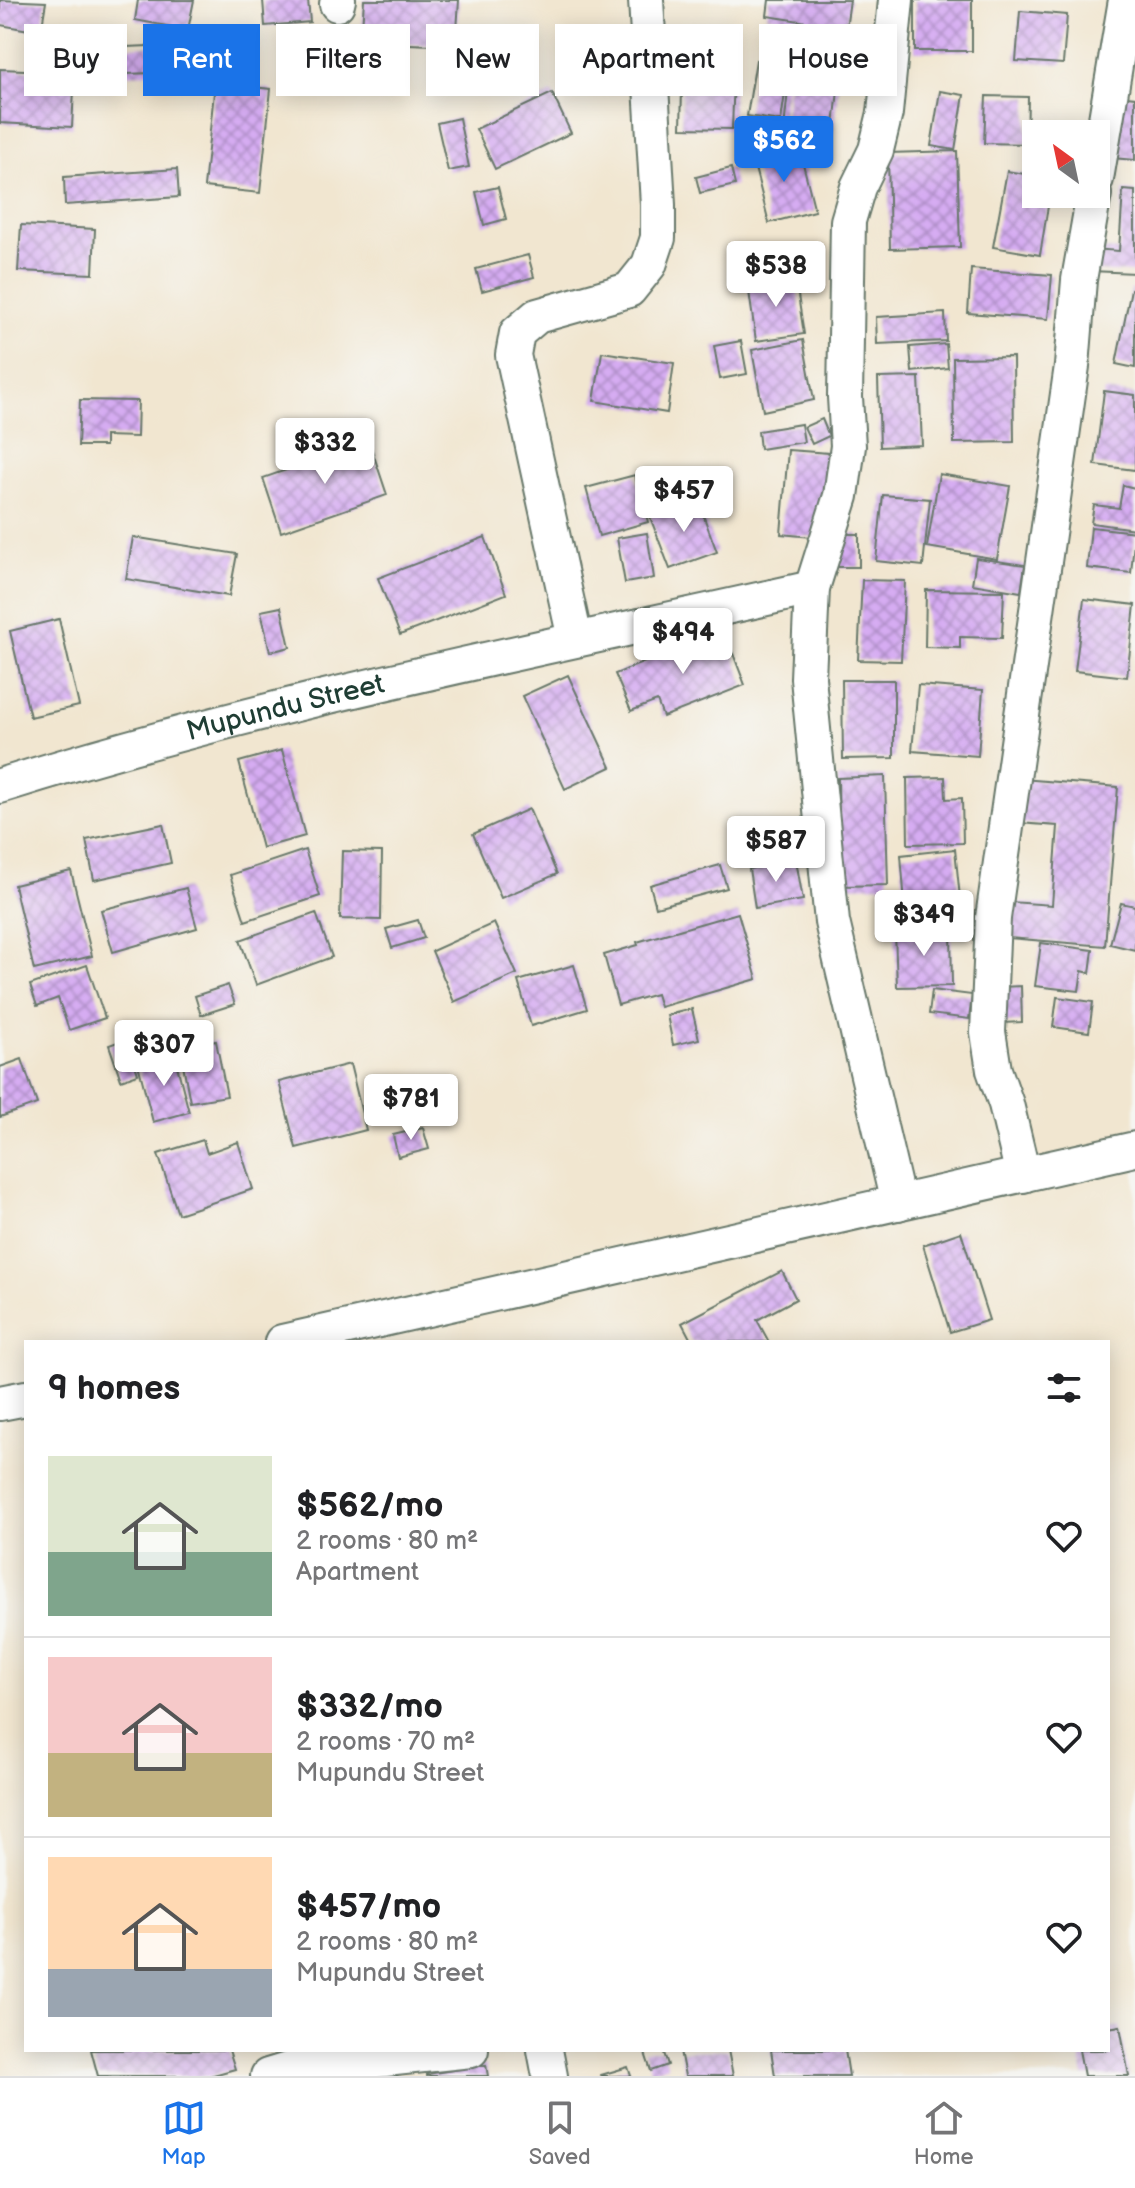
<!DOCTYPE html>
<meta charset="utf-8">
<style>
body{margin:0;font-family:"Balsamiq Sans",sans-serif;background:#f2f2f2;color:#202124;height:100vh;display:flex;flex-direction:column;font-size:30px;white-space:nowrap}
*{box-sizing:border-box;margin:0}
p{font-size:26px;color:#757577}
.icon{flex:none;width:44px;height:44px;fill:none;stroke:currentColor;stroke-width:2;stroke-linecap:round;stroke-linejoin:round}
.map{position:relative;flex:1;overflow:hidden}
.drawer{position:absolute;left:24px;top:1340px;width:1086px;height:712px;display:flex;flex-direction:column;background:#fff;border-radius:0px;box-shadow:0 4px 20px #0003}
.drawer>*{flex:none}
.hud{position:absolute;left:24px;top:24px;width:1088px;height:72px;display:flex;gap:16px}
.needle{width:52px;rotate:327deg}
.tools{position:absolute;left:1022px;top:120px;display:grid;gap:16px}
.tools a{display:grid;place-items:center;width:88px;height:88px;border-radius:0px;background:#fff;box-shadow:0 4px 20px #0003;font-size:40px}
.price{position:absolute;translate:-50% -68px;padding:0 18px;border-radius:8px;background:#fff;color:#222;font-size:26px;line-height:52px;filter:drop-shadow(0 2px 4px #0008)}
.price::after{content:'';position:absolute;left:50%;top:48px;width:24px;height:18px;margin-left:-12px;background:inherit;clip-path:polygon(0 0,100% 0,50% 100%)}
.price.on{background:#1a73e8;color:#fff}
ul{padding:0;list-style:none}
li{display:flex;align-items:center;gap:24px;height:200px;padding:0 24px}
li+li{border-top:2px solid #e0e0e0}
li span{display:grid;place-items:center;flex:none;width:224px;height:160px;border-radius:0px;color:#555}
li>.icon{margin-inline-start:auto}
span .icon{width:96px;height:96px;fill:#fffc;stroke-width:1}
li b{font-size:34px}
h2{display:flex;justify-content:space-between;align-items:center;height:96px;padding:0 24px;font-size:34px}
.tag{padding:0 28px;border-radius:0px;background:#fff;box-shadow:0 4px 20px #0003;font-size:28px;line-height:72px}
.tag.on{background:#1a73e8;color:#fff}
.menu{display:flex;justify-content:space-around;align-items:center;height:112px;border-top:2px solid #e0e0e0;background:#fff;font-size:22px;color:#757577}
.menu a{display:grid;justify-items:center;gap:4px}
.menu .on{color:#1a73e8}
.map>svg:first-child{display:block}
</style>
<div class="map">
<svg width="1135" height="2076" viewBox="0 0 1135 2076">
<defs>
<pattern id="building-cross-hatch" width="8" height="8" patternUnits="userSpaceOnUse" patternTransform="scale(2)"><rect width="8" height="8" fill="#d6acf2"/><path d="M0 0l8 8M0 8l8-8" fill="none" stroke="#ad8dc5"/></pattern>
</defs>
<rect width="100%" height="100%" fill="#f6f6f2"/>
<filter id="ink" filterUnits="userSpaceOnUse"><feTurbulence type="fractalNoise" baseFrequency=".0125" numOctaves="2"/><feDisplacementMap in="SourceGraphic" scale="16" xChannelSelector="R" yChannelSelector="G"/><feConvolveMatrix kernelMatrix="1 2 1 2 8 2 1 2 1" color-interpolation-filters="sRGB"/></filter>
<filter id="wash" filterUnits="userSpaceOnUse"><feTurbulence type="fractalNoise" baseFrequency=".006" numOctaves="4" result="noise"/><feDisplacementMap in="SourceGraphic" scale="32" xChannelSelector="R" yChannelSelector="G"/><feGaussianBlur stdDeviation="1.8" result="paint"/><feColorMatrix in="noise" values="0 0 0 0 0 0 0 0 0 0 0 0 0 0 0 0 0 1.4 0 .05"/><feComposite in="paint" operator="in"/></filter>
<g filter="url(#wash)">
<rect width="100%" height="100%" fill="#f1e6d0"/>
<g id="blocks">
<g fill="url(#building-cross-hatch)">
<polygon points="0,0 46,2 41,32 0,25"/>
<polygon points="138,0 194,0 188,30 135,20"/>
<polygon points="263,0 308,0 310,22 265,26"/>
<polygon points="364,0 459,0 456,46 361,42"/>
<polygon points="769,0 850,0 846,28 767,16"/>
<rect x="915" y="0" width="57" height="51"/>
<polygon points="1020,11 1067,15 1063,64 1016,61"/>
<polygon points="507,33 511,56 462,63 459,40"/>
<polygon points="175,45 177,72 101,75 100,48"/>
<polygon points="683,50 735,51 732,129 681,128"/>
<polygon points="792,51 842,56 833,134 784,129"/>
<polygon points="756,60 789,65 781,121 747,116"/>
<polygon points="0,69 75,72 72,127 0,123"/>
<polygon points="215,83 271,89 260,193 204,187"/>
<polygon points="940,91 964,95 955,150 931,146"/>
<polygon points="552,93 571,133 495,169 476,129"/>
<polygon points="1118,95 1135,97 1135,160 1112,158"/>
<polygon points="986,96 1028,97 1027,144 984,143"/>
<polygon points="459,118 469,167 448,171 437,123"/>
<polygon points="798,144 815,211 769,223 752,156"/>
<polygon points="957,151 960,247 890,249 888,153"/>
<polygon points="731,168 735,185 700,193 696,177"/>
<polygon points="177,169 179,197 65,205 64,177"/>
<polygon points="1007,171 1036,176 1036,194 1050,194 1040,255 993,247"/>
<polygon points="498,187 506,219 484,225 476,192"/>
<polygon points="1123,190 1135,191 1135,273 1091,271 1092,249 1119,251"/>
<polygon points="21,225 95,229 93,274 18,271"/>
<polygon points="528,255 534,277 482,291 476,269"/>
<polygon points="971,269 1052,275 1048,319 968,313"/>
<polygon points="795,276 804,334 756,341 748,284"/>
<polygon points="1131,289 1135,290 1135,368 1116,364"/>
<polygon points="945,313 946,341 877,344 876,317"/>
<polygon points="803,340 814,400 763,411 752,350"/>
<polygon points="741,341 747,374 720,379 714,346"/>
<polygon points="946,344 948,368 912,372 910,347"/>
<polygon points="602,352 674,363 667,413 594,401"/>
<polygon points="1013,357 1014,442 954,443 953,358"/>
<polygon points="919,377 922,445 880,447 878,378"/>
<polygon points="1104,391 1135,395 1135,470 1095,465"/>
<polygon points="80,400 138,401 137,437 105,436 105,446 78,446"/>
<polygon points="822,419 829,436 812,444 804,427"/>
<polygon points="801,424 804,442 760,449 758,431"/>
<polygon points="369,441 387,495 281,532 263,478"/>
<polygon points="788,450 829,453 822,538 781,534"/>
<polygon points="939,474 1010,486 997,559 927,547"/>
<polygon points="635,475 648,522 599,536 586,488"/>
<polygon points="1123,485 1135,488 1135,529 1091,523 1094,505 1119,508"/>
<polygon points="883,495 930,499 923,566 876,561"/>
<polygon points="697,499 717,552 670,569 650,517"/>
<polygon points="1091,527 1135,532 1131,573 1087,568"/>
<polygon points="647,533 654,578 625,583 617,538"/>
<polygon points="838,534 859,534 859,567 837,567"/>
<polygon points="133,537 237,554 229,596 126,579"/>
<polygon points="485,537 506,594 400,635 378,578"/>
<polygon points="976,558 1025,565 1021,592 972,584"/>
<polygon points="862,580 905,581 901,661 858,660"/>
<polygon points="926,590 1004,591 1002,638 960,637 960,648 925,647"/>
<polygon points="1084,599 1135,605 1127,677 1075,671"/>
<polygon points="281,607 290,647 270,652 261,611"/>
<polygon points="59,619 79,706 30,717 10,631"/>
<polygon points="724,630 745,685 663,717 657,701 631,711 615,674"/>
<polygon points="568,675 611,767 565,789 522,696"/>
<polygon points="842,680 894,680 894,758 843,759"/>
<polygon points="918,685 983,690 978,756 912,751"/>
<polygon points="282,750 305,836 262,848 239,762"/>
<polygon points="885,776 888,885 840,886 838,778"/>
<polygon points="945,777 946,799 962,798 963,843 908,844 907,778"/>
<polygon points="1022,779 1118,787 1105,946 1009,938 1011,902 1052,905 1058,826 1019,823"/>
<polygon points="529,809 557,874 501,898 473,834"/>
<polygon points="163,824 171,863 94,880 86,840"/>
<polygon points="955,849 960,898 936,901 937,913 906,916 901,855"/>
<polygon points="305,850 320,896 245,921 230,875"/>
<polygon points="342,851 382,852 381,920 340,919"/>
<polygon points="796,860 803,900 755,908 749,869"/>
<polygon points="720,865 727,888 656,907 650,885"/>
<polygon points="71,871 92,956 34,970 14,885"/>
<polygon points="186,888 197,928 113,952 101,910"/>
<polygon points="1121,903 1135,906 1135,950 1110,944"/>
<polygon points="316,913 332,957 256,985 240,940"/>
<polygon points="738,913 757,979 660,1007 656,994 618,1005 604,955 638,945 637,942"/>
<polygon points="418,920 424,938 392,948 386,929"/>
<polygon points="494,923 517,974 454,1002 432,951"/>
<polygon points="951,930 952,986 897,987 895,931"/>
<polygon points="1041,943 1093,950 1090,973 1082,971 1079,991 1035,986"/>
<polygon points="87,965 105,1018 69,1030 58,998 37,1006 30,985"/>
<polygon points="574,965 587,1009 531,1026 518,981"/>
<polygon points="228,985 235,1004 201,1015 195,996"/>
<polygon points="1021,986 1022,1022 1002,1023 1001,987"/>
<polygon points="932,990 972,995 969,1019 929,1014"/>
<polygon points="1057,997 1093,1002 1089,1032 1053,1027"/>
<polygon points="692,1009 699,1039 673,1045 667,1015"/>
<polygon points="126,1039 138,1074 121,1080 109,1045"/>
<polygon points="216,1041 227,1096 190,1102 180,1048"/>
<polygon points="174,1054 189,1112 153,1122 138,1064"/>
<polygon points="22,1059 37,1104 0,1117 0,1067"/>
<polygon points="350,1064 366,1130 296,1148 279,1082"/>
<polygon points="423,1128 429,1149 398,1157 393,1135"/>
<polygon points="203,1140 207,1153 238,1142 253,1189 178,1214 158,1154"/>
<polygon points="961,1232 989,1320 950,1332 923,1245"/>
<polygon points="782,1271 796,1299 757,1320 769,1342 692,1342 682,1323"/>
<polygon points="1120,2026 1129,2076 1084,2076 1079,2050 1108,2050 1108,2028"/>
<polygon points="91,2050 229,2050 235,2069 210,2076 98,2076"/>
<polygon points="644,2050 663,2050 668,2065 651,2071"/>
<polygon points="728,2050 733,2076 685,2076 680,2051"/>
<polygon points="771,2050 845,2050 849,2076 775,2076"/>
<polygon points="486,2065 488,2076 427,2076 427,2074"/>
<polygon points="628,2067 631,2076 602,2076 601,2075"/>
</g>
</g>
</g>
<g filter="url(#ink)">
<use href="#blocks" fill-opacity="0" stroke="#68786b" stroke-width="2"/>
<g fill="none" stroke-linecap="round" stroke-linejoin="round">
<g stroke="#68786b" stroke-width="38">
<g id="minor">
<polyline points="896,0 885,113 876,150 858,187 848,221 845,397 848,446 841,496 812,588 808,678 832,922 898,1203"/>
<polyline points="337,4 338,0"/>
<polyline points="1096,179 1126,0"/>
<polyline points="575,639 513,355 517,333 537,316 629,290 649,265 658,238 658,205 646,0"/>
<path id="s1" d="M0 786C266 702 540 649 812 588"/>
<polyline points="1023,1175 1006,1104 994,1070 988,1032 993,918 1072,366 1079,280 1094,194"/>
<polyline points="282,1342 1135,1149"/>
<polyline points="0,1403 26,1398"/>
<polyline points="545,2050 550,2076"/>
<polyline points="268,2076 291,2069 471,2050"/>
</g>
</g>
<use href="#minor" stroke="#fff" stroke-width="34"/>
</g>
</g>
<g text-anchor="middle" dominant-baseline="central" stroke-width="6" stroke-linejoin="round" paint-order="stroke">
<g font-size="28" fill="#1f3d34" stroke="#f6f6f2">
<text stroke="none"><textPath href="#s1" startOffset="296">Mupundu Street</textPath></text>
</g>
</g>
</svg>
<div class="tools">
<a><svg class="needle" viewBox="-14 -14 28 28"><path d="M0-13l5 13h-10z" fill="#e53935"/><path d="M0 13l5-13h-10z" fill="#757577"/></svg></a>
</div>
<b class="price on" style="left:784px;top:184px">$562</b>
<b class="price" style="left:776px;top:309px">$538</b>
<b class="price" style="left:325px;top:486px">$332</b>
<b class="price" style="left:684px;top:534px">$457</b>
<b class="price" style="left:683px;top:676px">$494</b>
<b class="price" style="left:776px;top:884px">$587</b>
<b class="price" style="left:924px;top:958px">$349</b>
<b class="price" style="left:164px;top:1088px">$307</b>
<b class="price" style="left:411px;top:1142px">$781</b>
<div class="hud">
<a class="tag">Buy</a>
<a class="tag on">Rent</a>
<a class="tag">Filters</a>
<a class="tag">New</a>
<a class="tag">Apartment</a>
<a class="tag">House</a>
</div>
<section class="drawer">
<h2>9 homes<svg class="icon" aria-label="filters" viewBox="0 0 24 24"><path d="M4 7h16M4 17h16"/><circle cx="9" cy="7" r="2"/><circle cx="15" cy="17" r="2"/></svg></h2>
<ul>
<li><span style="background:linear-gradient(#dfe7d0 60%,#7fa58c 0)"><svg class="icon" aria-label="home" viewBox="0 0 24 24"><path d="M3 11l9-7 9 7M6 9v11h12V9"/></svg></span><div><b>$562/mo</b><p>2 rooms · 80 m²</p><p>Apartment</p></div><svg class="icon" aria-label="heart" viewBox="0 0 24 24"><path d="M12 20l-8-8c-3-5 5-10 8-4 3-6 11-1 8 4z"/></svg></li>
<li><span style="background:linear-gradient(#f6c9c9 60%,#c2b280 0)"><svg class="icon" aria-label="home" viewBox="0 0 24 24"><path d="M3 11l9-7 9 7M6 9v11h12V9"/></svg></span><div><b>$332/mo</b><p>2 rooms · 70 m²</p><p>Mupundu Street</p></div><svg class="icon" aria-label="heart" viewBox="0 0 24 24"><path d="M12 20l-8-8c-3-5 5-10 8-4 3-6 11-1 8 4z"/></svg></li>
<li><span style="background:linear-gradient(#ffd9b3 70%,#9aa5b1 0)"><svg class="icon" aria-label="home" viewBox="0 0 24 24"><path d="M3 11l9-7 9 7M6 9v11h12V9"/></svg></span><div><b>$457/mo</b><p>2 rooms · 80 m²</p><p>Mupundu Street</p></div><svg class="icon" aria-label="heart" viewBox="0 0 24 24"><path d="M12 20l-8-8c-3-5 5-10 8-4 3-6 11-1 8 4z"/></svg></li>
</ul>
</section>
</div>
<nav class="menu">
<a class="on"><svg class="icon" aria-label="map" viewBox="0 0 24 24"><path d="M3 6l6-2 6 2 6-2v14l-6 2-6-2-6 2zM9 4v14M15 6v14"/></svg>Map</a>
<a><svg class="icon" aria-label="saved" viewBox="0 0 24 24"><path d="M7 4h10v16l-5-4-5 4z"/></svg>Saved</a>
<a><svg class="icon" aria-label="home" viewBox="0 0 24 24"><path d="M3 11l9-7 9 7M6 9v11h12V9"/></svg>Home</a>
</nav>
